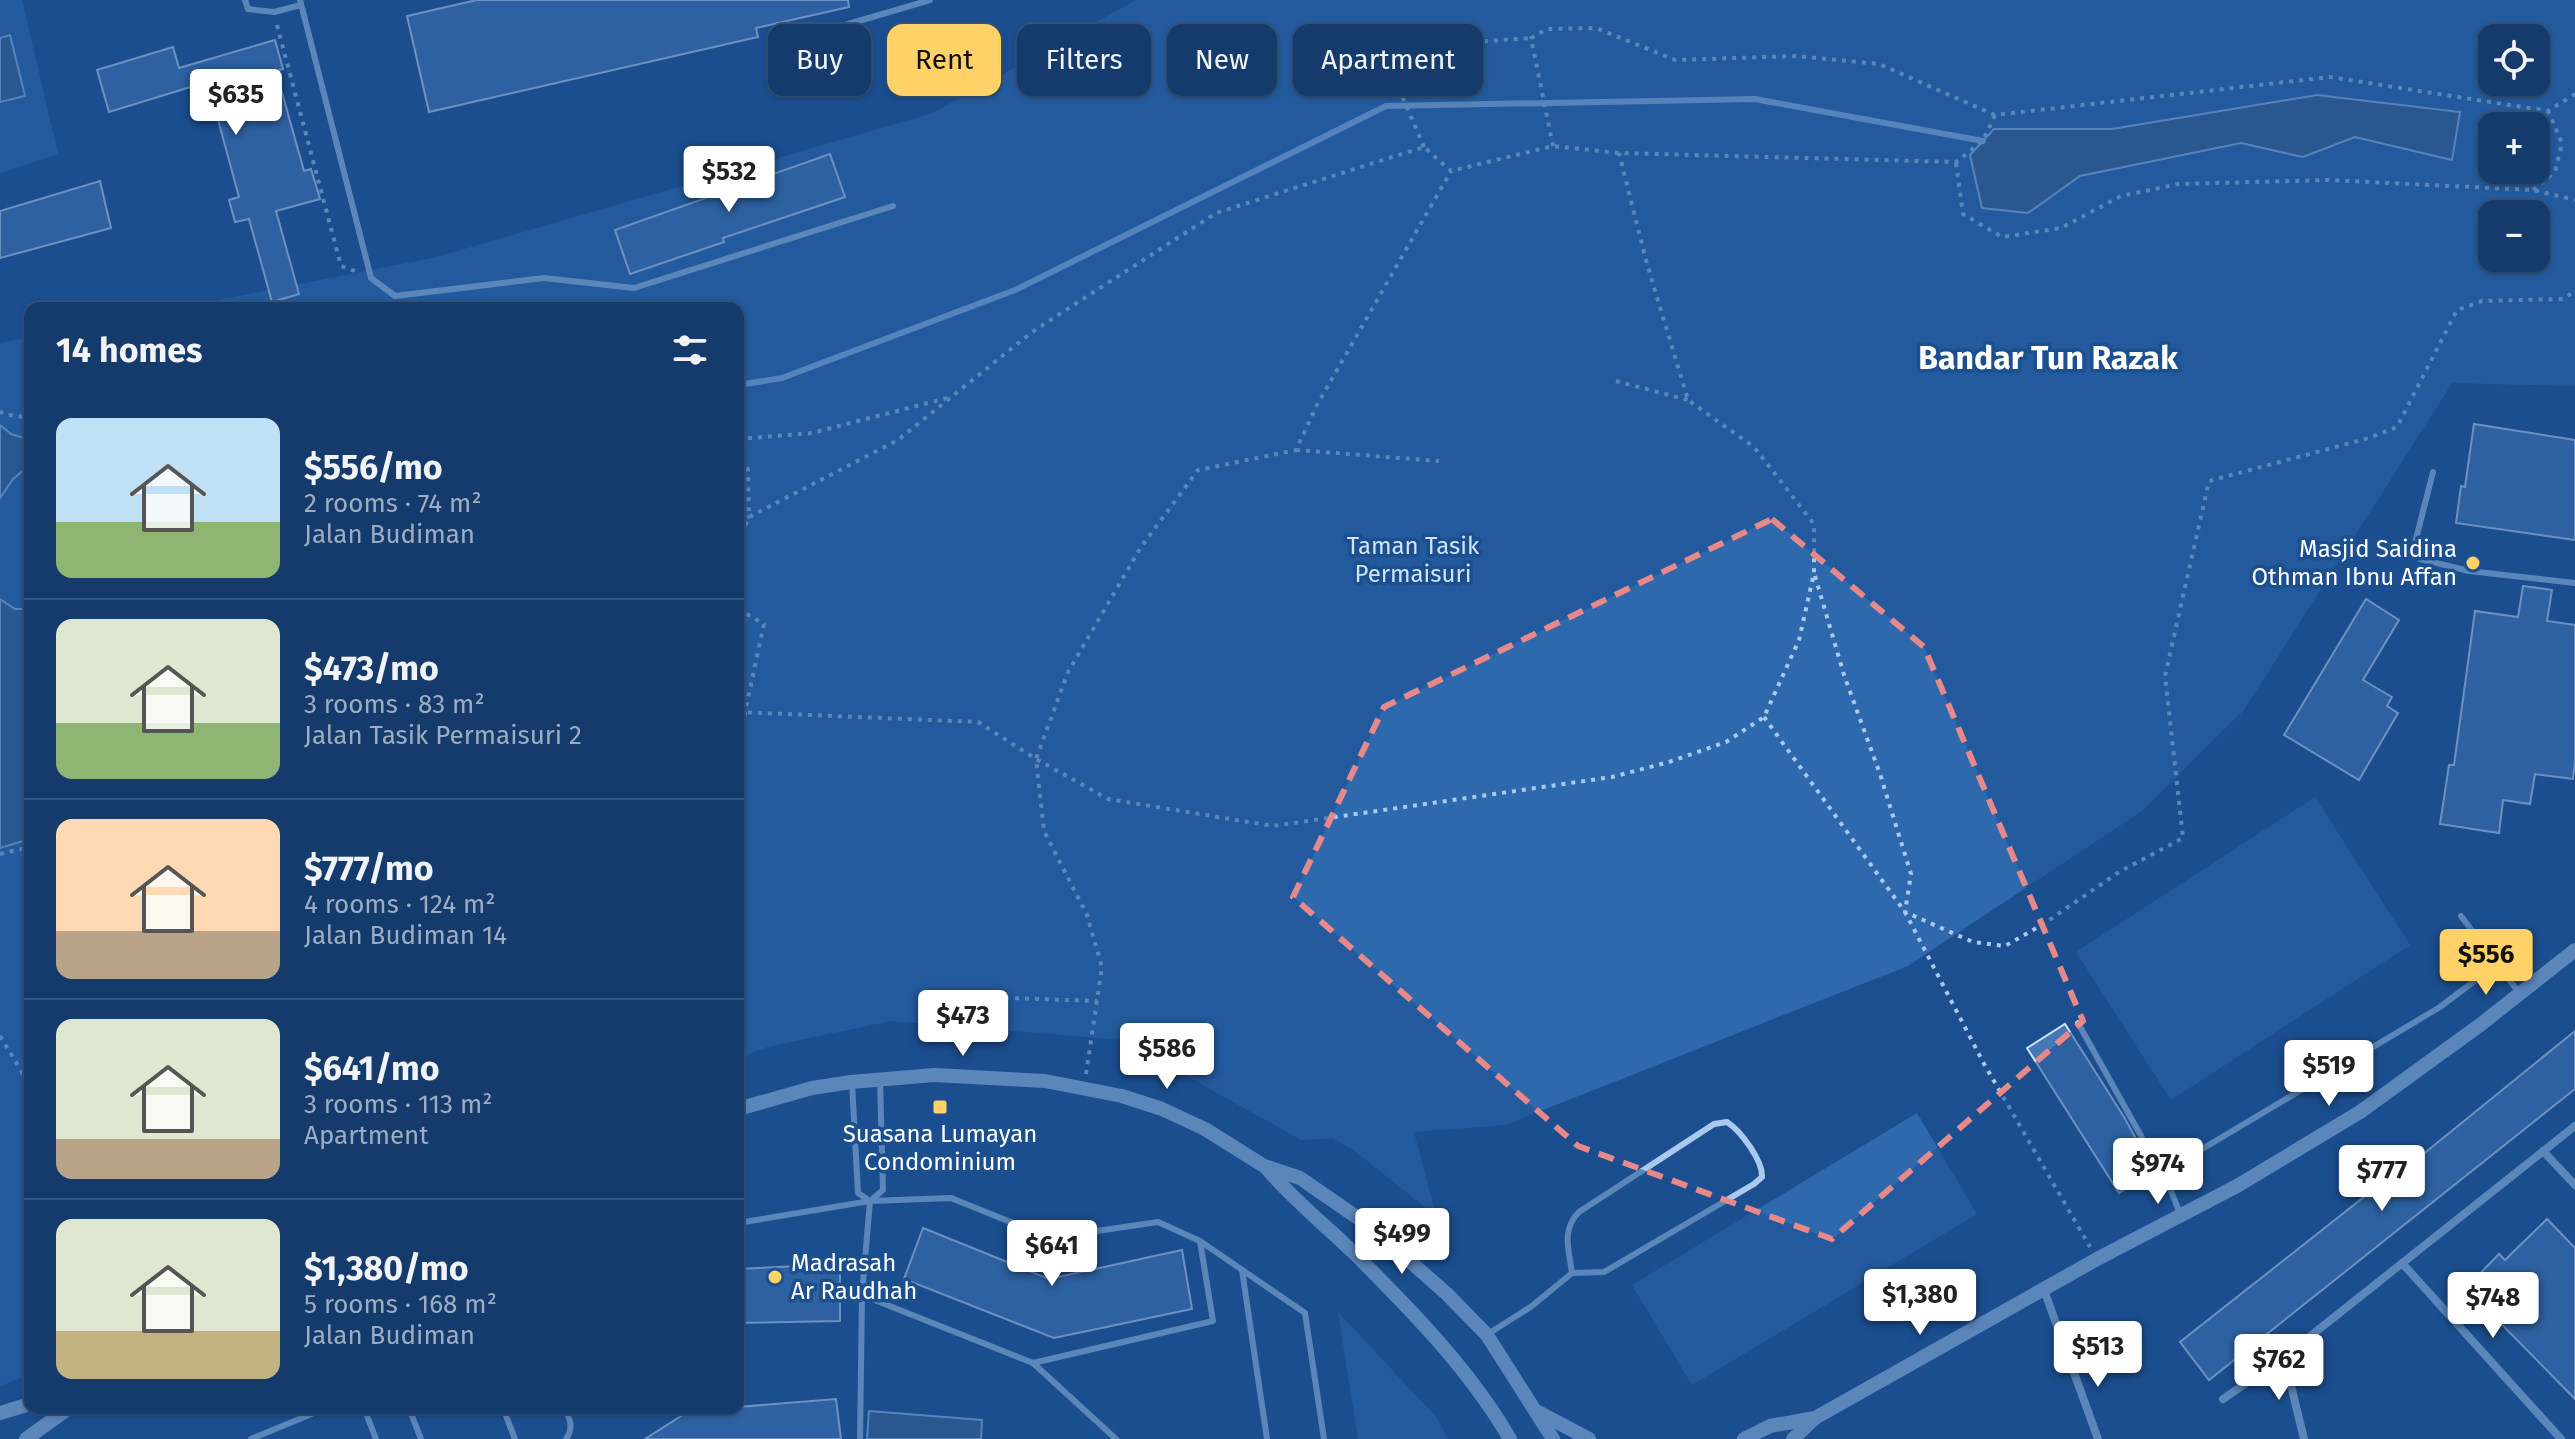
<!DOCTYPE html>
<meta charset="utf-8">
<style>
body{margin:0;font-family:"Fira Sans",sans-serif;background:#1d4271;color:#f1f3f6;height:100vh;display:flex;flex-direction:column;font-size:30px;white-space:nowrap}
*{box-sizing:border-box;margin:0}
p{font-size:26px;color:#9dadc1}
.icon{flex:none;width:44px;height:44px;fill:none;stroke:currentColor;stroke-width:2;stroke-linecap:round;stroke-linejoin:round}
.map{position:relative;flex:1;overflow:hidden}
.drawer{position:absolute;left:24px;top:302px;width:720px;height:1112px;display:flex;flex-direction:column;background:#143b6b;border-radius:16px;box-shadow:0 2px 6px #0004,0 0 0 2px #33557e}
.drawer>*{flex:none}
.top-card{position:absolute;left:768px;top:24px;width:760px;height:72px;display:flex;gap:16px}
.controls{position:absolute;left:2478px;top:24px;display:grid;gap:16px}
.controls a{display:grid;place-items:center;width:72px;height:72px;border-radius:16px;background:#143b6b;box-shadow:0 2px 6px #0004,0 0 0 2px #33557e;font-size:40px}
.price{position:absolute;translate:-50% -68px;padding:0 18px;border-radius:8px;background:#fff;color:#222;font-size:26px;line-height:52px;filter:drop-shadow(0 2px 4px #0008)}
.price::after{content:'';position:absolute;left:50%;top:48px;width:24px;height:18px;margin-left:-12px;background:inherit;clip-path:polygon(0 0,100% 0,50% 100%)}
.price.selected{background:#ffd166;color:#111}
ul{padding:0;list-style:none}
li{display:flex;align-items:center;gap:24px;height:200px;padding:0 32px}
li+li{border-top:2px solid #33557e}
li span{display:grid;place-items:center;flex:none;width:224px;height:160px;border-radius:16px;color:#555}
li>.icon{margin-inline-start:auto}
span .icon{width:96px;height:96px;fill:#fffc;stroke-width:1}
li b{font-size:34px}
h2{display:flex;justify-content:space-between;align-items:center;height:96px;padding:0 32px;font-size:34px}
.pill{padding:0 28px;border-radius:16px;background:#143b6b;box-shadow:0 2px 6px #0004,0 0 0 2px #33557e;font-size:28px;line-height:72px}
.pill.selected{background:#ffd166;color:#111}
.map>svg:first-child{display:block}
</style>
<div class="map">
<svg width="2575" height="1439" viewBox="0 0 2575 1439">
<rect width="100%" height="100%" fill="#1b4f8f"/>
<g fill="#2e69ad" fill-rule="evenodd">
<polygon points="0,0 22,0 58,154 0,173"/>
<path d="M1136 0H2575V386L2452 383 2244 710 2142 811 1908 966 1505 1125 1414 1132 1436 1216 1356 1152 1333 1138 1301 1140 1123 1040 891 1021 767 1047 738 1058V308H178L437 257 933 113ZM2492 38H2536V82H2492ZM2492 126H2536V170H2492ZM2492 214H2536V258H2492Z"/>
<polygon points="30,337 30,1374 0,1386 0,343"/>
<polygon points="2315,797 2410,945 2171,1100 2076,952"/>
<polygon points="1917,1113 1977,1214 1692,1385 1632,1285"/>
<polygon points="1338,1312 1437,1418 1448,1439 1358,1439"/>
</g>
<g fill="#3c6290" stroke="#9cc4f0" stroke-width="2">
<polygon points="10,35 25,96 0,102 0,38"/>
<polygon points="2317,95 2460,112 2452,160 2355,137 2303,157 2241,143 2080,176 2028,213 1982,208 1970,155 1994,129 2112,129"/>
<polygon points="0,425 11,434 30,440 30,465 13,479 0,498"/>
<polygon points="0,599 15,609 30,609 30,839 0,848"/>
<polygon points="869,1411 982,1420 981,1439 867,1439"/>
</g>
<g fill="none" stroke-linecap="round" stroke-linejoin="round">
<polyline stroke="#9cc4f0" stroke-width="6" points="738,385 782,378 1015,290 1386,106 1755,99 1983,141"/>
</g>
<g fill="#4478b7" stroke="#cfe3fa" stroke-width="2">
<polygon points="477,0 848,0 849,7 756,28 758,37 429,112 407,16"/>
<polygon points="275,40 283,69 276,71 304,171 311,169 320,199 276,211 299,294 272,302 249,219 235,222 229,200 239,197 211,94 200,97 197,85 109,112 97,70 173,47 179,68"/>
<polygon points="830,154 845,197 723,238 724,242 630,274 615,230"/>
<polygon points="100,181 111,228 0,258 0,211"/>
<polygon points="2474,424 2575,440 2575,540 2456,523 2461,486 2465,487"/>
<polygon points="2523,586 2552,590 2547,621 2575,625 2575,761 2573,779 2535,774 2530,804 2503,800 2499,833 2440,824 2449,765 2454,765 2475,611 2518,617"/>
<polygon points="2366,599 2399,620 2363,680 2392,697 2387,706 2398,713 2359,780 2284,735"/>
<polygon points="2065,1024 2124,1117 2153,1170 2119,1193 2027,1048"/>
<polygon points="2575,1031 2575,1089 2209,1380 2180,1342 2388,1178 2390,1181"/>
<polygon points="2547,1219 2575,1248 2575,1399 2466,1288 2499,1254 2505,1260"/>
<polygon points="923,1228 1049,1279 1182,1250 1192,1309 1054,1338 904,1279"/>
<polygon points="840,1264 840,1321 738,1323 738,1269"/>
<polygon points="836,1399 841,1439 645,1439 689,1411"/>
</g>
<g fill="none" stroke-linecap="round" stroke-linejoin="round">
<g stroke="#a9c9ee" stroke-width="4" stroke-dasharray="4 6" stroke-linecap="butt">
<polyline points="277,25 341,266 358,272"/>
<polyline points="1553,146 1531,38 1547,29 1596,28 1675,60 1796,56 1879,64 1995,115 2330,77 2548,111 2575,94"/>
<polyline points="1424,147 1402,96 1402,68 1473,42 1531,38"/>
<polyline points="1956,163 1963,214 2002,237 2061,228 2121,196 2178,184 2329,180 2533,190 2575,200"/>
<polyline points="2533,190 2555,172 2562,143 2548,111"/>
<polyline points="1616,381 1688,400"/>
<polyline points="0,411 3,414 30,418"/>
<polyline points="738,439 812,433 947,398"/>
<polyline points="1296,450 1439,461"/>
<polyline points="738,463 748,469 749,517 898,440 1032,332 1216,213 1424,147 1451,171 1553,146 1619,153 1956,162 1983,141 1995,115"/>
<polyline points="738,521 749,517"/>
<polyline points="30,533 26,556 30,565"/>
<polyline points="738,544 749,517"/>
<polyline points="1815,576 1844,675 1880,774 1911,874 1905,912 1973,942 2005,946 2045,923 2119,872 2183,838 2165,676 2209,481 2369,438 2397,427 2457,310 2482,301 2563,299 2575,291"/>
<polyline points="738,609 764,624 745,712 738,767"/>
<polyline points="738,712 978,722 1036,759 1108,799 1273,826 1612,777 1669,762 1726,742 1764,717 1799,640 1814,573 1814,524 1754,447 1688,400 1647,264 1619,153"/>
<polyline points="1764,717 1905,912 1983,1062 2090,1247"/>
<polyline points="0,854 30,847"/>
<polyline points="925,995 1097,1001"/>
<polyline points="0,1036 22,1072 30,1078"/>
<polyline points="30,1065 22,1072 30,1103"/>
<polyline points="1086,1074 1102,967 1087,915 1044,831 1036,759 1068,672 1141,547 1198,470 1296,450 1317,405 1451,171"/>
</g>
<g stroke="#a9c9ee" stroke-width="6">
<polyline points="245,0 248,9 274,12 301,5"/>
<polyline points="300,0 371,278 395,296 544,278 634,288 893,206"/>
<polyline points="845,25 930,0"/>
<polyline points="2433,472 2414,547 2420,559 2469,571 2575,583"/>
<polyline points="2461,916 2520,994"/>
<polyline points="2078,1023 2169,1186 2181,1216"/>
<polyline points="852,1083 858,1193 870,1201"/>
<polyline points="2162,1173 2440,1007 2497,964"/>
<polyline points="738,1223 870,1201 951,1198 1045,1236 1056,1237 1158,1222 1200,1241 1305,1313 1324,1439"/>
<polyline points="1242,1270 1267,1439"/>
<polyline points="862,1295 1033,1363 1213,1321 1200,1241"/>
<path d="M1488 1334 1532 1306 1572 1273 1604 1272 1754 1184 1762 1177C1763 1161 1741 1131 1727 1122L1714 1124 1579 1212C1561 1230 1569 1250 1572 1273"/>
<polyline points="1033,1363 1116,1439"/>
<polyline points="364,1408 376,1439"/>
<polyline points="409,1408 421,1439"/>
<polyline points="503,1408 515,1439"/>
<path d="M564 1408C570 1418 574 1428 566 1439"/>
<polyline points="251,1439 326,1408"/>
<polyline points="860,1439 862,1295 870,1201 883,1190 880,1081"/>
</g>
<g stroke="#a9c9ee" stroke-width="8">
<polyline points="2543,1151 2575,1185"/>
<polyline points="2402,1263 2561,1439"/>
<polyline points="2044,1290 2098,1439"/>
<polyline points="2284,1357 2304,1439"/>
<polyline points="2223,1399 2284,1357 2575,1126"/>
</g>
<g stroke="#a9c9ee" stroke-width="14">
<polyline points="738,1109 812,1088 851,1082 934,1075 1045,1081 1122,1096 1162,1109 1205,1129 1264,1166 1300,1178 1371,1227 1447,1294 1487,1335 1553,1439"/>
<path d="M1267 1169C1294 1200 1326 1226 1356 1255 1412 1311 1470 1370 1510 1439"/>
<polyline points="1538,1412 1589,1439"/>
<polyline points="0,1413 30,1404"/>
<polyline points="26,1439 69,1408"/>
<polyline points="1744,1439 1770,1426 1815,1418"/>
<polyline points="1793,1439 1815,1418 2097,1259 2237,1186 2360,1112 2480,1025 2575,950"/>
</g>
</g>
<path d="M0 0H2575V1439H0ZM1772 519 1924 647 2083 1021 1832 1239 1578 1146 1293 897 1384 707Z" fill="#1b4f8f" fill-opacity=".55" fill-rule="evenodd"/>
<path fill="none" stroke="#e88989" stroke-width="6" stroke-dasharray="16 10" stroke-linejoin="round" d="M1772 519 1924 647 2083 1021 1832 1239 1578 1146 1293 897 1384 707Z"/>
<g fill="#ffd166" stroke="#1b4f8f" stroke-width="3">
<circle cx="2473" cy="563" r="8"/>
<rect x="932" y="1099" width="16" height="16" rx="4"/>
<circle cx="775" cy="1277" r="8"/>
</g>
<g text-anchor="middle" dominant-baseline="central" stroke-width="7" stroke-linejoin="round" paint-order="stroke">
<g font-size="24" fill="#cfe3fa" stroke="#1b4f8f">
<text x="1413" y="546">Taman Tasik<tspan x="1413" dy="28">Permaisuri</tspan></text>
</g>
<g font-size="24" fill="#fff" stroke="#1b4f8f" text-anchor="end">
<text x="2457" y="549">Masjid Saidina<tspan x="2457" dy="28">Othman Ibnu Affan</tspan></text>
<text x="940" y="1134" text-anchor="middle">Suasana Lumayan<tspan x="940" dy="28">Condominium</tspan></text>
<text x="791" y="1263" text-anchor="start">Madrasah<tspan x="791" dy="28">Ar Raudhah</tspan></text>
</g>
<g font-size="32" font-weight="bold" fill="#fff" stroke="#1b4f8f">
<text x="2048" y="358">Bandar Tun Razak</text>
</g>
</g>
</svg>
<div class="controls">
<a><svg class="icon" aria-label="locate" viewBox="0 0 24 24"><circle cx="12" cy="12" r="6"/><path d="M12 2v4M12 18v4M2 12h4M18 12h4"/></svg></a>
<a>+</a>
<a>−</a>
</div>
<b class="price" style="left:236px;top:137px">$635</b>
<b class="price" style="left:729px;top:214px">$532</b>
<b class="price selected" style="left:2486px;top:997px">$556</b>
<b class="price" style="left:963px;top:1058px">$473</b>
<b class="price" style="left:1167px;top:1091px">$586</b>
<b class="price" style="left:2329px;top:1108px">$519</b>
<b class="price" style="left:2158px;top:1206px">$974</b>
<b class="price" style="left:2382px;top:1213px">$777</b>
<b class="price" style="left:1402px;top:1276px">$499</b>
<b class="price" style="left:1052px;top:1288px">$641</b>
<b class="price" style="left:1920px;top:1337px">$1,380</b>
<b class="price" style="left:2493px;top:1340px">$748</b>
<b class="price" style="left:2098px;top:1389px">$513</b>
<b class="price" style="left:2279px;top:1402px">$762</b>
<div class="top-card">
<a class="pill">Buy</a>
<a class="pill selected">Rent</a>
<a class="pill">Filters</a>
<a class="pill">New</a>
<a class="pill">Apartment</a>
</div>
<section class="drawer">
<h2>14 homes<svg class="icon" aria-label="filters" viewBox="0 0 24 24"><path d="M4 7h16M4 17h16"/><circle cx="9" cy="7" r="2"/><circle cx="15" cy="17" r="2"/></svg></h2>
<ul>
<li><span style="background:linear-gradient(#bfe0f5 65%,#8fb573 0)"><svg class="icon" aria-label="home" viewBox="0 0 24 24"><path d="M3 11l9-7 9 7M6 9v11h12V9"/></svg></span><div><b>$556/mo</b><p>2 rooms · 74 m²</p><p>Jalan Budiman</p></div></li>
<li><span style="background:linear-gradient(#dfe7d0 65%,#8fb573 0)"><svg class="icon" aria-label="home" viewBox="0 0 24 24"><path d="M3 11l9-7 9 7M6 9v11h12V9"/></svg></span><div><b>$473/mo</b><p>3 rooms · 83 m²</p><p>Jalan Tasik Permaisuri 2</p></div></li>
<li><span style="background:linear-gradient(#ffd9b3 70%,#b9a48a 0)"><svg class="icon" aria-label="home" viewBox="0 0 24 24"><path d="M3 11l9-7 9 7M6 9v11h12V9"/></svg></span><div><b>$777/mo</b><p>4 rooms · 124 m²</p><p>Jalan Budiman 14</p></div></li>
<li><span style="background:linear-gradient(#dfe7d0 75%,#b9a48a 0)"><svg class="icon" aria-label="home" viewBox="0 0 24 24"><path d="M3 11l9-7 9 7M6 9v11h12V9"/></svg></span><div><b>$641/mo</b><p>3 rooms · 113 m²</p><p>Apartment</p></div></li>
<li><span style="background:linear-gradient(#dfe7d0 70%,#c2b280 0)"><svg class="icon" aria-label="home" viewBox="0 0 24 24"><path d="M3 11l9-7 9 7M6 9v11h12V9"/></svg></span><div><b>$1,380/mo</b><p>5 rooms · 168 m²</p><p>Jalan Budiman</p></div></li>
</ul>
</section>
</div>
